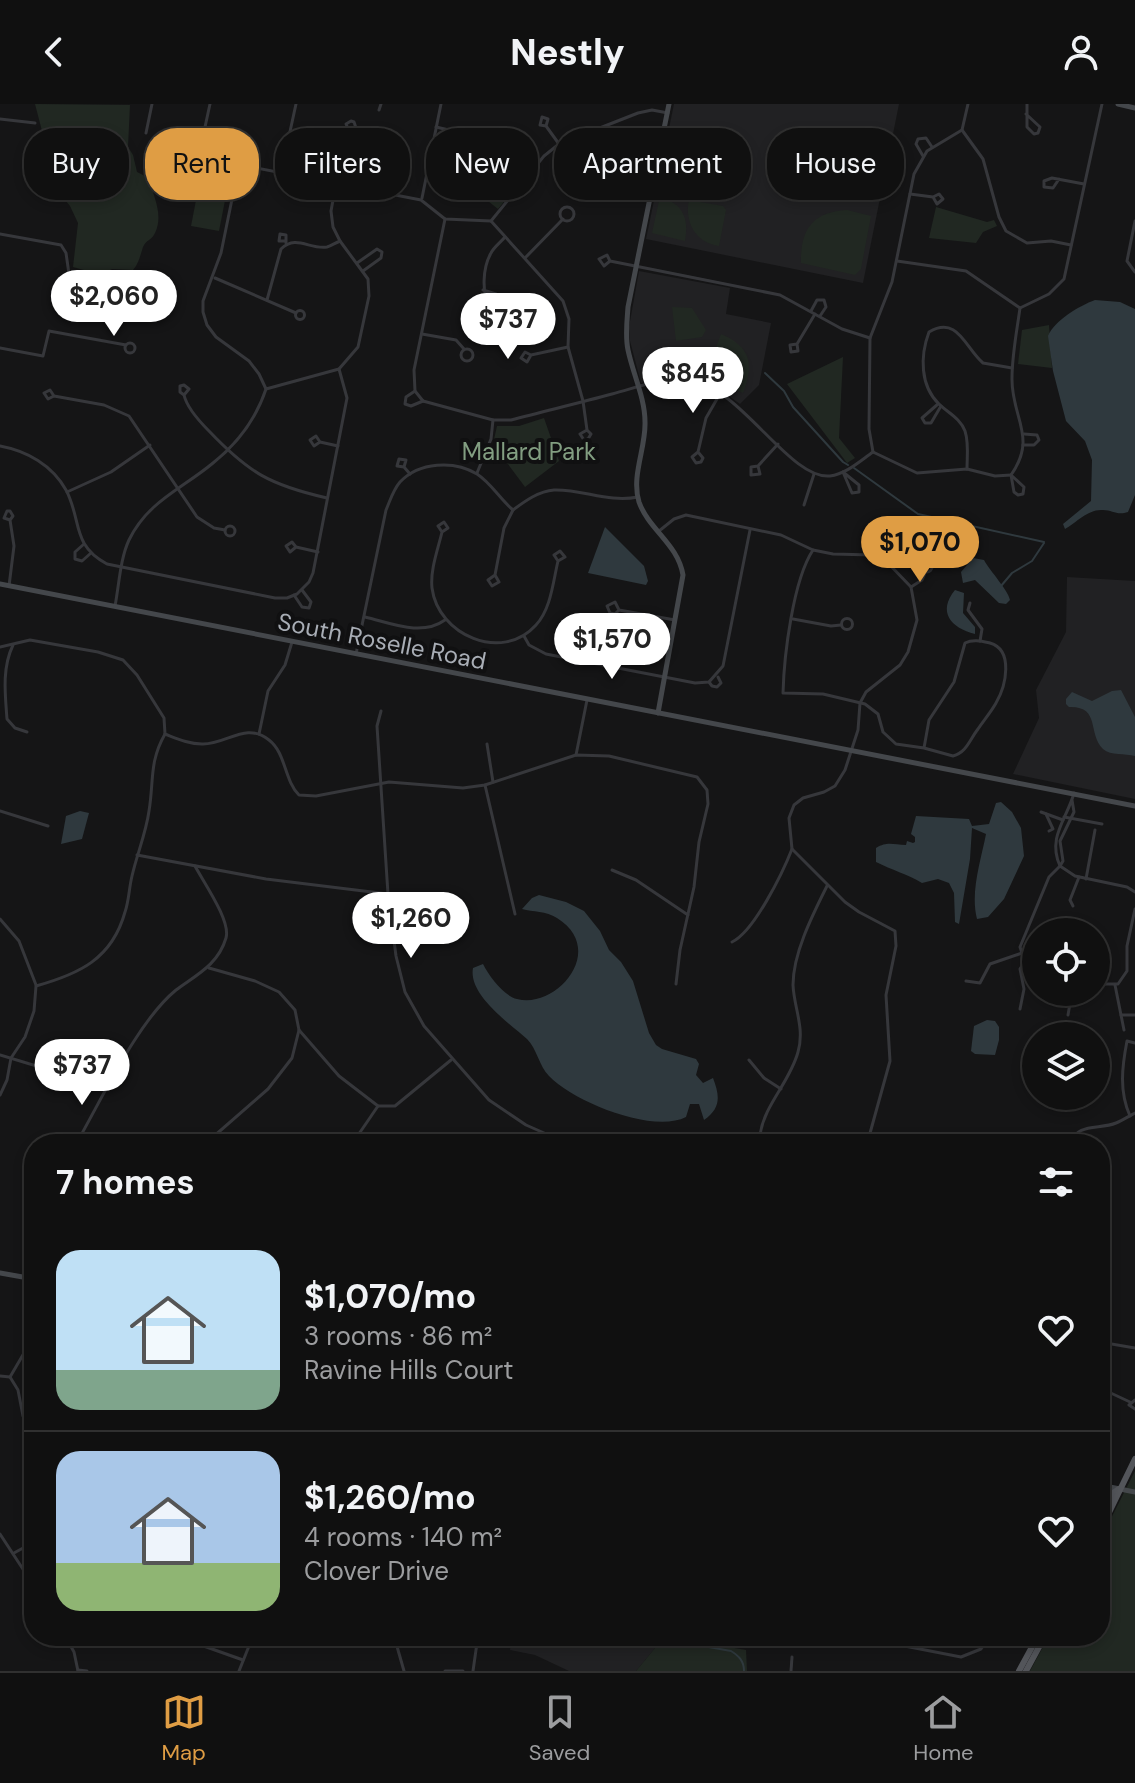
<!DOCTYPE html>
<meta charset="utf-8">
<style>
body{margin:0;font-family:"DM Sans",sans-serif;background:#1e1e1e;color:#f1f3f6;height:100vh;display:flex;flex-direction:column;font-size:30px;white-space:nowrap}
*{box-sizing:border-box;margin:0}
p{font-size:26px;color:#9c9d9f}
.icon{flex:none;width:44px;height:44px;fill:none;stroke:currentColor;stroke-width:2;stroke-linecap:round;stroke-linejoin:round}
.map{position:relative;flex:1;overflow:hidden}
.drawer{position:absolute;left:24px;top:1030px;width:1086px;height:512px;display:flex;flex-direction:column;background:#101010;border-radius:32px;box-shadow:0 4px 12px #0003,0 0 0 2px #303030}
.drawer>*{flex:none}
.guide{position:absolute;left:24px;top:24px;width:1088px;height:72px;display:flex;gap:16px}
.fabs{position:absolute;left:1022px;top:814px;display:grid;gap:16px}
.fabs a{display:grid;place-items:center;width:88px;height:88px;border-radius:50%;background:#101010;box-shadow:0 4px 12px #0003,0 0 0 2px #303030;font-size:40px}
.price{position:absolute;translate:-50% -68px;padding:0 18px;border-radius:28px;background:#fff;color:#222;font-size:26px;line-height:52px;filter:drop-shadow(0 2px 4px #0008)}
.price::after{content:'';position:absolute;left:50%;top:48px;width:24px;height:18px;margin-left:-12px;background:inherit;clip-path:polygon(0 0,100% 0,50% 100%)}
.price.active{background:#df9d44;color:#111}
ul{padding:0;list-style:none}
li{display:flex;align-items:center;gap:24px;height:200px;padding:0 32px}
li+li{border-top:2px solid #303030}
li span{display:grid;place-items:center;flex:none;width:224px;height:160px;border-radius:24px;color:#555}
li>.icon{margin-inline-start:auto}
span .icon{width:96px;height:96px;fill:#fffc;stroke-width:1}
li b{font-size:34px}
h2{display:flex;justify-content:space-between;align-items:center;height:96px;padding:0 32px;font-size:34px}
.pill{padding:0 28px;border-radius:32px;background:#101010;box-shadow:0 4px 12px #0003,0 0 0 2px #303030;font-size:28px;line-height:72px}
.pill.active{background:#df9d44;color:#111}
header{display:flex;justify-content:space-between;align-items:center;height:104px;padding:0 32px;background:#101010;font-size:36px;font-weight:800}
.menu{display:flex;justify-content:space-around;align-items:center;height:112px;border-top:2px solid #303030;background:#101010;font-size:22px;color:#9c9d9f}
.menu a{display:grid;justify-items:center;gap:4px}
.menu .active{color:#df9d44}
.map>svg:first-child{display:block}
</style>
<header><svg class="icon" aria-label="back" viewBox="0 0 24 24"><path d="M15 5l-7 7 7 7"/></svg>Nestly<svg class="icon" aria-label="person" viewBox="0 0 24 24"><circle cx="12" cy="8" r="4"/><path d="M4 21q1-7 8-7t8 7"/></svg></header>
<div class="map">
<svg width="1135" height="1567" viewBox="0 0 1135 1567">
<rect width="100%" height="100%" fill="#151516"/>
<g fill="#212123">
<polygon points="674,0 899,0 863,179 646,135"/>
<polygon points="639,167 730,184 726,210 771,219 759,281 740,300 712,280 693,274 680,272 641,279 630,237 629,223"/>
<polygon points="1067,473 1135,477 1135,695 1013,670 1039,614 1036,586 1066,528"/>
<polygon points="512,1532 665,1532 636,1567 569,1567 535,1551 510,1546"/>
</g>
<g fill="#212822">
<path d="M35 0 130 1 128 43 133 51 137 68 149 74C153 92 164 111 155 129 152 136 146 136 143 143 140 152 139 159 133 166L112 165 101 171 73 163 78 119 70 102 47 74 48 50Z"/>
<path d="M844 32 878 39 884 46 879 77C850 72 834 66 844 32Z"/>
<polygon points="456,57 490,63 492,72 487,78 507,94 498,105 478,89 450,84"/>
<polygon points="203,60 231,66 219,127 191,122"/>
<path d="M660 92C683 101 689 113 685 137L652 129Z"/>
<path d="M689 96 723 102 726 106 719 142C696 139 684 118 689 96Z"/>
<polygon points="936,103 987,118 994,116 997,122 983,128 976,139 929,134"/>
<path d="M847 106 871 112 861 165 855 171 801 159C800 125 813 108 847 106Z"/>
<polygon points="672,203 692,204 706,226 702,233 676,237"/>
<polygon points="1049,221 1052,264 1018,260 1022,226"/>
<path d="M721 230C751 243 754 260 743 289L708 275 706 271Z"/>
<polygon points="843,253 839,334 855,354 847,359 787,280"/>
<polygon points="544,314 559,357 525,383 493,340 497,322 519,322"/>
<polygon points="1135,1367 1135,1567 1030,1567 1049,1532 1100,1532 1100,1436"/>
<polygon points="665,1532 746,1546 747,1567 636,1567"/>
</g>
<g fill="#2f393e">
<path d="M1095 196 1120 198 1135 205V391L1128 408C1116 412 1112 405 1101 406 1087 406 1076 419 1065 425L1063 420 1091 397 1092 356 1085 337 1066 317 1053 267 1048 232C1055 216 1079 202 1095 196Z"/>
<polygon points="605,423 644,462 648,477 646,481 588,469"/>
<path d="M973 454 984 456C990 467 1008 486 1010 496L1006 500 999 499 975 476 963 479 961 468Z"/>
<path d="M955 486 964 489 963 509 975 523V530C951 524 937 508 955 486Z"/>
<path d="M1121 586 1135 613V652C1125 649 1111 652 1103 645 1087 629 1101 602 1069 603L1066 600V595L1072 588 1092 597 1112 587Z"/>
<path d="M1001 698 1012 708 1021 724 1024 752 1004 795 988 813 977 815C970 788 981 756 986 730L972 724 970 755 959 820 955 818 954 789 949 779 938 775 922 779C907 770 892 766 876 758V744C888 737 893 741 906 741L907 737 913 739 915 738V733L911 730 916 712 969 715 972 722 989 720 996 699Z"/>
<polygon points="80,707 89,709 82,735 61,740 66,712"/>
<path d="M539 791 566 798 584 807 600 827 609 846 621 858 633 877 649 929 656 941 662 945 696 955 699 960 696 971 703 979 713 974C720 992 721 1004 704 1016L699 1000H690L686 1013C653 1030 574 998 549 972 539 962 537 945 527 935 509 919 468 891 473 864L483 860C489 872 504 892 517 895 556 906 608 846 557 814 546 807 533 808 522 805L532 794Z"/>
<polygon points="987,916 995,917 999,923 999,936 995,951 975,950 971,947 974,922"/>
</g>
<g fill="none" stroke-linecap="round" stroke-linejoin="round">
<g stroke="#2f393e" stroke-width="2">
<polyline points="765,269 784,287 793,303 843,358 848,361"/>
<polyline points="854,364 918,410 1044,438"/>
<polyline points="1001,482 1012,469 1032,457 1044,439"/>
<path d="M647 1532 731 1547C739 1552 744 1557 744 1567"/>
</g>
<g stroke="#36373b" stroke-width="3">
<polyline points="210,0 200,46 205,54 421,96 445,115 491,117 544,52 559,40 638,9 652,6 668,9"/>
<polyline points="379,6 381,0"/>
<polyline points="1026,10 1040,23 1038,29 1034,30 1027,23 1027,0"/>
<polyline points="0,15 35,19"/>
<polyline points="546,22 548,15 542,13 540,21 546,22 559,40"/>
<polyline points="436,23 479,33"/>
<polyline points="356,24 349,27 346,20 351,17 354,18 356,24 367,28 371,36 361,85"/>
<polyline points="962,26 983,55 999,113 1006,127 1027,139 1051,137 1071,141"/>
<circle cx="484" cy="34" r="5.5"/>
<polyline points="146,29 152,0"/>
<polyline points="923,52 916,40 918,35 926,34 932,43"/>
<polyline points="281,69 296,0"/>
<path d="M620 70 619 77 612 76 611 71 614 68 620 70C632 63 643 65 656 68"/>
<polyline points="1059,75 1053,84 1044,83 1044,77 1052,74 1084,80"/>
<polyline points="910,90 933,93 939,90 943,95 937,100 933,93"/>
<polyline points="422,94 441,0"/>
<circle cx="567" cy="110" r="7"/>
<polyline points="491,117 563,197 569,215 568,243 583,297 587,326 591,330 588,335 584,336 580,330 587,326"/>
<polyline points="1135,117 1127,157 1135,168"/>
<polyline points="0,130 61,141 66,149 69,170 77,174 137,183"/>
<polyline points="285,137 279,137 280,130 286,131 286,139"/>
<polyline points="525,154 563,115"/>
<polyline points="610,157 604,162 599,155 607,151 610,157 780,191 842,225 870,234"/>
<polyline points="897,157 966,167 1020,204"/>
<polyline points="357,159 377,145 382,148 381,154 363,167"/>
<polyline points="215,174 296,209"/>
<circle cx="141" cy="182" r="4.5"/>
<path d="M483 186 496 190 498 196 496 200 490 202C481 189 483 163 491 149 494 143 501 138 505 133"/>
<path d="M267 196 281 145C296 130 310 146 327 143 331 142 335 139 340 137"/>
<circle cx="300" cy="211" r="4.5"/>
<polyline points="811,207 817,196 824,196 826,203 820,212"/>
<polyline points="422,230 456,236 464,245"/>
<circle cx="130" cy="244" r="5"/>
<polyline points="797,240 790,241 791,248 798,247 797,240 815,210"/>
<polyline points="0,244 43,252 49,227 126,241"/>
<circle cx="467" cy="251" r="6"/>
<polyline points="531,251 527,258 521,254 525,248 531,251 568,243"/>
<polyline points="266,285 339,265 358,243 369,192 368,175 340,137 333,123 331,107 336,80"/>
<polyline points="415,287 406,293 405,300 411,302 423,297"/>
<path d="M184 291 189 285 184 281 180 282V288L184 291C187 304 199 317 209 327 249 369 270 381 327 394"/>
<polyline points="54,292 50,286 44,289 48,295 54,292 104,301 129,312 197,413 214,424 225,426"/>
<path d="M423 297 493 316H511C545 307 579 299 612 290 636 284 667 271 691 276 742 285 790 376 830 372 846 370 860 357 873 348"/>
<polyline points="423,297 415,287 414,266 445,115"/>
<polyline points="938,300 922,314 925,319 931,319 941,302"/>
<polyline points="320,338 314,342 310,336 316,332 320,338 338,342"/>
<polyline points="1023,341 1034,341 1039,336 1037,331 1024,330"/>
<path d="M0 342C27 347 52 361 66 386 82 416 71 441 107 460L275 494H287L297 490 309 478 313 469 347 294 339 265"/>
<polyline points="698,348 703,354 701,358 696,359 692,353 698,348 706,314 721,288"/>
<polyline points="873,348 869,325 870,234 892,178 914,70 927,47 962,26 968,0"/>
<polyline points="873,348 917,369 967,365 995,372 1011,371"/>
<polyline points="758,362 760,370 751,371 751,363 758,362 778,340"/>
<polyline points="404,363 406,356 399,355 397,362 404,363 410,370"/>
<path d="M967 365C967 353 969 339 965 327 960 314 948 309 939 300 920 282 920 252 929 228 958 211 965 244 983 259L1012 264"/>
<polygon points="843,368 859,381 859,388 852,389"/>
<polyline points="477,369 491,335 493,316"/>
<path d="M1011 371C1038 333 1011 313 1012 274 1012 251 1017 226 1020 204L1049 190 1064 175 1102 0"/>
<polygon points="1011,371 1024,383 1023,390 1018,391 1014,388"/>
<polyline points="67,388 111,368 150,341"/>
<polyline points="804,401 814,370"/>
<path d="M513 406C525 397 539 387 554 386 583 385 608 399 638 393"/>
<circle cx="230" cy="427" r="5"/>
<polyline points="659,427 674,415 686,411 781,431 813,446 833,450 872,451 887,458 911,483 917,516 908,548 900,561 866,588 860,599 858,626 845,666 835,682 824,688 803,694 794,701 789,714 792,745 845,798 859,808 895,827 896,842 886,891 890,957 867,1040"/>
<path d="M442 428 438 422 444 418 448 424 442 428C438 445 430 466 432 484 438 531 502 559 536 521 551 505 553 478 558 457L565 453 560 447 554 451 558 457"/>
<polyline points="84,440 75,448 75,455 82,457 91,449"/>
<polyline points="296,443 290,448 286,442 292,438 296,443 318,448"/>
<path d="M813 446C793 476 784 552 783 589L823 590 865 600 878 610 883 628 896 640 924 644 953 652C967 648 970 635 978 625 984 616 991 608 996 599 1006 582 1014 546 990 539 981 537 973 535 965 539L954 578 929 616 924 644"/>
<circle cx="927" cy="463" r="5"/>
<polyline points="9,482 14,442 10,416 13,412 10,407 7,407 4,414 10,416"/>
<polyline points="911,483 922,476 926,467"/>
<polyline points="294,491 302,503 309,504 311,498 302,486"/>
<polyline points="970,499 968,506 982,525 980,537"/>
<path d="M115 502C119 482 120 455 129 436 148 397 182 385 213 359 238 339 256 315 266 285L259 270 249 257 216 233 207 221 203 208V197L221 149 239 61"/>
<polyline points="619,506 615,498 607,502 610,509 615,510 619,506 675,516"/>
<path d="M365 513C391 519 421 533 445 516"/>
<circle cx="847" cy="520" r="5.5"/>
<polyline points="793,515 831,522 841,521"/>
<polyline points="524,532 529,541 546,550 695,579 709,578 723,562 750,426"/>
<path d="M13 541C2 564 5 589 7 615L15 624 27 628"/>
<polyline points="0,543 30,536 98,548 123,556 137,571 164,614 165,630"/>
<path d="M356 550 386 406C390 397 393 386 400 378 419 358 454 356 477 370 491 379 500 395 513 406L504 424 495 471 499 478 492 482 488 476 495 471"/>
<polyline points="709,578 712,582 717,583 721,579 718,573"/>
<polyline points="381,607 377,622 388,790 396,852 405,888 424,922 489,996 526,1021 569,1040"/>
<path d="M165 630C178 635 189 640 202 640 226 641 246 617 269 636 286 649 284 676 299 691L316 692 389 678 463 684 485 681 576 651 609 652 697 673 707 686 708 700 699 738 694 783 680 846 676 880"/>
<polyline points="259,630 268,587 285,561 292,538"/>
<polyline points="487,640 493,678"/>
<polyline points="576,651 587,596"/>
<polyline points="485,681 515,810"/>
<path d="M1072 696 1074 708 1060 737 1063 757 1060 762C1047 733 1067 715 1074 689"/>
<polyline points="0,707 48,722"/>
<polyline points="1041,708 1063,716"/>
<polyline points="1046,710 1053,725 1049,727"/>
<polyline points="1064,713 1102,720"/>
<polyline points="137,751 266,775 388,790"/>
<polyline points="612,766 636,776 688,811"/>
<polyline points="1086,775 1095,726"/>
<polyline points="1073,802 1070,796 1079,773"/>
<polyline points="0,815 19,837 36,881"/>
<path d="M732 838C754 828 783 768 792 745"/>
<polyline points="1096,858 1101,838"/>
<polyline points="209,864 255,877 279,888 295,906 299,926 339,972 378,1002 395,1002 451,956"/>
<polyline points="1036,865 1026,861 1020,843 1049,773 1060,762 1075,772 1127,783 1135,788"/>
<polyline points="966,877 980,879 990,860 1022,849"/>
<polyline points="1096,880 1118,880 1127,867 1127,842 1135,805"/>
<polyline points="1115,881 1124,926"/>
<polyline points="1020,905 1024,885 1020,865 1025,857"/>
<polyline points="1068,911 1072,888"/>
<polyline points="1121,911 1135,911"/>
<polyline points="0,951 53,967 111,979"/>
<polyline points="749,956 764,974 781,985"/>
<path d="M0 991 7 976 11 954 25 933 34 907 36 882C79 870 112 855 125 808 129 797 129 784 132 772 137 750 146 729 149 707 154 677 149 658 165 630"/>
<path d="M1130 1012C1119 987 1122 963 1127 937L1135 939"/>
<path d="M760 1031C764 1001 790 978 798 948 805 924 794 904 793 881 793 849 813 810 827 782"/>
<polyline points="740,1032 760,1031 770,1040"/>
<path d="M76 1040C102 995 137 918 176 886 196 871 218 861 226 834 231 817 204 779 195 762"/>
<polyline points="205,1040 268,985 292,954 299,926"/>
<polyline points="352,1040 378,1002"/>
<path d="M1070 1040C1077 1018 1099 1026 1116 1019 1123 1016 1129 1012 1135 1009"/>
<polyline points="34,1232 10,1273 18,1286 23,1312 34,1331"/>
<polyline points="1100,1238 1135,1244"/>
<polyline points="0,1272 10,1273"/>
<polyline points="1100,1284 1130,1298"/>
<polyline points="1135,1296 1129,1301 1135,1305"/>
<polyline points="0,1430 34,1482"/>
<polyline points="14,1449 34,1438"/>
<polyline points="65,1532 74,1548 78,1567"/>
<polyline points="394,1532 404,1567"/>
<polyline points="872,1532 879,1537 961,1553 981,1545 990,1532"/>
<polyline points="1026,1532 1032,1543"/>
<polyline points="194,1533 198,1540 243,1556"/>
<polyline points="309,1540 330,1532"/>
<polyline points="78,1566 87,1567"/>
<polyline points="239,1567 253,1532"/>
<polyline points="445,1567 463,1567"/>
<polyline points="473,1567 478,1532"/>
<polyline points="791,1567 792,1553"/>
</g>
<g stroke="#44474b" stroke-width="5">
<polyline points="1118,0 1135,4"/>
<polyline points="0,480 1135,702"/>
<path d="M658 609 683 471C678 440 649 426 639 398 631 372 646 344 645 318 645 294 633 270 628 246 625 232 627 218 628 203L669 0"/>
<polyline points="0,1169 34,1175"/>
<polyline points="1100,1381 1135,1388"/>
</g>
<g stroke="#53555a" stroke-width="6">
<polyline points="1100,1414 1113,1389 1119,1385"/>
<polyline points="1100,1427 1135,1355"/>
<polyline points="1019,1567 1038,1532"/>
<polyline points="1026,1567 1045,1532"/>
</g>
</g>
<g text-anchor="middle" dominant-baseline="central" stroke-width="8" stroke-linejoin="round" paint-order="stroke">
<g font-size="24" fill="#829e81" stroke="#101011">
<text x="529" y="347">Mallard Park</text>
</g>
<g font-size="24" fill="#a8adb5" stroke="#101011">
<text transform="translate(382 537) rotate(11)">South Roselle Road</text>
</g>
</g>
</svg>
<div class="fabs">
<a><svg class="icon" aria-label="locate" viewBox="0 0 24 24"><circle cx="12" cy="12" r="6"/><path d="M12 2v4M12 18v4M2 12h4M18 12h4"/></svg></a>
<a><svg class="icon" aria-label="layers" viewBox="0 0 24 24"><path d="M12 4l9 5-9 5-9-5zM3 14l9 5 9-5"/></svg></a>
</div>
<b class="price" style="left:114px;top:234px">$2,060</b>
<b class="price" style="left:508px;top:257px">$737</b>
<b class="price" style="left:693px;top:311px">$845</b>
<b class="price active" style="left:920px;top:480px">$1,070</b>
<b class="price" style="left:612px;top:577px">$1,570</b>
<b class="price" style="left:411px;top:856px">$1,260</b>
<b class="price" style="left:82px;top:1003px">$737</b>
<div class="guide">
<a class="pill">Buy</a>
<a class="pill active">Rent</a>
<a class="pill">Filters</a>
<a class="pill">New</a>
<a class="pill">Apartment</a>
<a class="pill">House</a>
</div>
<section class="drawer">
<h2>7 homes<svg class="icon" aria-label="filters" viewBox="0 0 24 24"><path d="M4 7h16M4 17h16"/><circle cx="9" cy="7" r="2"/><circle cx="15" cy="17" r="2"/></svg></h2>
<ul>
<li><span style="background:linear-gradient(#bfe0f5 75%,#7fa58c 0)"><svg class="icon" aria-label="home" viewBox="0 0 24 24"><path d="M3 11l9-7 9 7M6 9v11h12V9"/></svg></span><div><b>$1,070/mo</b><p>3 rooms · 86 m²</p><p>Ravine Hills Court</p></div><svg class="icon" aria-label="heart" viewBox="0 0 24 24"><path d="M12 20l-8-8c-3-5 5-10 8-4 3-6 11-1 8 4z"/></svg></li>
<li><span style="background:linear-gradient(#a9c7e8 70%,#8fb573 0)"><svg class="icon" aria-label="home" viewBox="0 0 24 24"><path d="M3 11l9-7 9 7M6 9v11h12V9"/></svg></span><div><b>$1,260/mo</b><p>4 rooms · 140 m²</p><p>Clover Drive</p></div><svg class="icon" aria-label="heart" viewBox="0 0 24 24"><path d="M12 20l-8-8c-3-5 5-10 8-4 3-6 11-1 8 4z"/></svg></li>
</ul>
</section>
</div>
<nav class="menu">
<a class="active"><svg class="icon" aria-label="map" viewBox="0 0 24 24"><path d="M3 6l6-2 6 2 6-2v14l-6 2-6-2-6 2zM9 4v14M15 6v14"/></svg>Map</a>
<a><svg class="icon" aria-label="saved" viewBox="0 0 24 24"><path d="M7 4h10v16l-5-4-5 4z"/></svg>Saved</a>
<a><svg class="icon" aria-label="home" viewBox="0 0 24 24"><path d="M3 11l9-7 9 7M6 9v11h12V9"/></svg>Home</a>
</nav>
